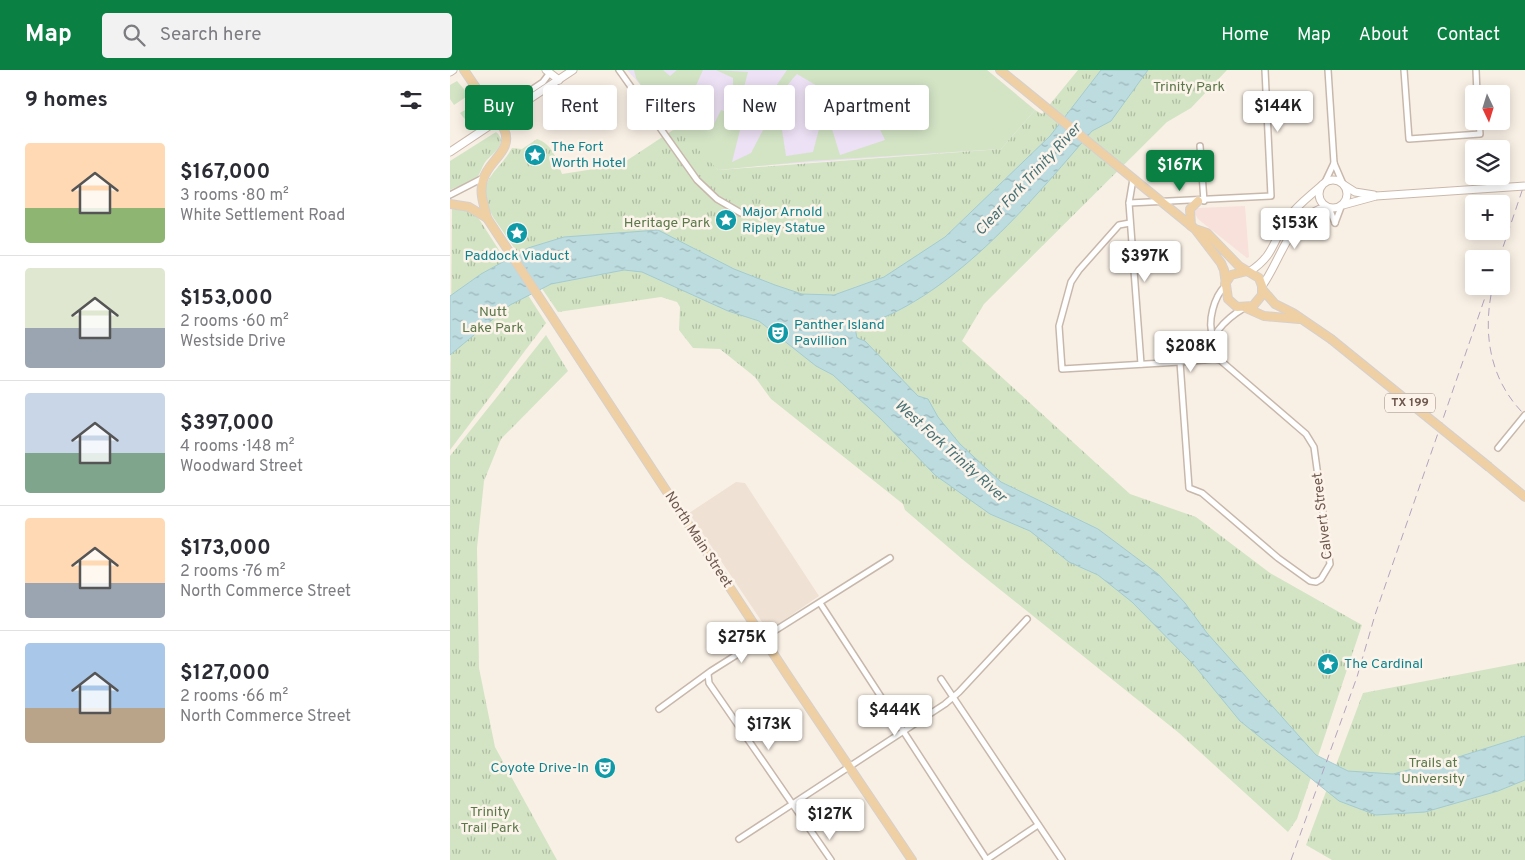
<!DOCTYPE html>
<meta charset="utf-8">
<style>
body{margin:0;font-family:Overpass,sans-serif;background:#f2f2f3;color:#2b2b33;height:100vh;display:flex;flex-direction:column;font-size:19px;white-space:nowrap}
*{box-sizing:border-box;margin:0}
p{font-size:16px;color:#7c7c81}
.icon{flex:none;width:28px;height:28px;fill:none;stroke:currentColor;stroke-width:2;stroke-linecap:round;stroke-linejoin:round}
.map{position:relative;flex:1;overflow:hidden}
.details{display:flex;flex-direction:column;background:#fff;width:450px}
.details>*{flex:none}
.banner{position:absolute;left:15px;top:15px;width:475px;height:45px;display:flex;gap:10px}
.needle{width:32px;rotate:176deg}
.fabs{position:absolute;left:1015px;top:15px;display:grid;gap:10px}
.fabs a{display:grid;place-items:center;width:45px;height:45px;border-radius:5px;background:#fff;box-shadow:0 2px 12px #0003;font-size:25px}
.price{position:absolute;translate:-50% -42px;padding:0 11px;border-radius:5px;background:#fff;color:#222;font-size:16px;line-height:32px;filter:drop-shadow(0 1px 2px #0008)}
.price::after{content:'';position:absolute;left:50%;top:30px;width:15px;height:11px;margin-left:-8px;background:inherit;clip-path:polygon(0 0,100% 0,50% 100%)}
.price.active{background:#0b8043;color:#fff}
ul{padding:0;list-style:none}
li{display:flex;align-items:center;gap:15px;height:125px;padding:0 25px}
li+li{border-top:1px solid #e1e1e2}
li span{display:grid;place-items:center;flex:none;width:140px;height:100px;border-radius:5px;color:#555}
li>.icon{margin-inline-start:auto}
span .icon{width:60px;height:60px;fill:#fffc;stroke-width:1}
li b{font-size:21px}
h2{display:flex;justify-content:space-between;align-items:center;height:60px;padding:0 25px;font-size:21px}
.tag{padding:0 18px;border-radius:5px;background:#fff;box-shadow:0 2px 12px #0003;font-size:18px;line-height:45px}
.tag.active{background:#0b8043;color:#fff}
header{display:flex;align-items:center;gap:30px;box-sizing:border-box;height:70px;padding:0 25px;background:#0b8043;color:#fff}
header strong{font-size:24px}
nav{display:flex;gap:28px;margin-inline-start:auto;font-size:18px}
.search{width:350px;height:45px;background:#f2f2f3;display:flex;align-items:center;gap:12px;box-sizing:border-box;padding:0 18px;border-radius:5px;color:#7c7c81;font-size:19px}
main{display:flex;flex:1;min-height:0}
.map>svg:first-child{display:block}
</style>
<header>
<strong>Map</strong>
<div class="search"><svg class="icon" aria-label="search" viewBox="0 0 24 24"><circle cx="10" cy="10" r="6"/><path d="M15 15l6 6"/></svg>Search here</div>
<nav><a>Home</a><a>Map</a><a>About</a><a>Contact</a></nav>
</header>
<main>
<section class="details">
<h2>9 homes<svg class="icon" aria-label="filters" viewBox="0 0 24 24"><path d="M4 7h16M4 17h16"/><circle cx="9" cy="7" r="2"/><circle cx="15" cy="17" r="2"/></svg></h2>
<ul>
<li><span style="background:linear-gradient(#ffd9b3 65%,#8fb573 0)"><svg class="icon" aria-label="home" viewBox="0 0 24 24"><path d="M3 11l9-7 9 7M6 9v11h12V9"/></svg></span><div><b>$167,000</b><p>3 rooms · 80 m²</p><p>White Settlement Road</p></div></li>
<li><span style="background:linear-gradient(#dfe7d0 60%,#9aa5b1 0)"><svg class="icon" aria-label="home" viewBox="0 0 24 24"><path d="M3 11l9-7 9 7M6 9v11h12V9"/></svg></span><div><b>$153,000</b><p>2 rooms · 60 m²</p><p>Westside Drive</p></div></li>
<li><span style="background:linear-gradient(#c9d6e8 60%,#7fa58c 0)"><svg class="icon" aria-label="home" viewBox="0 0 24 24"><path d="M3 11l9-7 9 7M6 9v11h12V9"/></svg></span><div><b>$397,000</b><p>4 rooms · 148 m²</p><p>Woodward Street</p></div></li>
<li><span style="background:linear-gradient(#ffd9b3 65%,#9aa5b1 0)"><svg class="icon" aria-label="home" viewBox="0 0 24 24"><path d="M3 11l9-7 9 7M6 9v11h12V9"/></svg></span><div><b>$173,000</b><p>2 rooms · 76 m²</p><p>North Commerce Street</p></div></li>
<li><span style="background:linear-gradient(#a9c7e8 65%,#b9a48a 0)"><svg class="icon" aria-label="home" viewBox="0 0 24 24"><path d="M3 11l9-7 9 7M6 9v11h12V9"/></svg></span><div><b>$127,000</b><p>2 rooms · 66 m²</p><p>North Commerce Street</p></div></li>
</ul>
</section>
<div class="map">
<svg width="1075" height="790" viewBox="0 0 1075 790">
<defs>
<pattern id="park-tufts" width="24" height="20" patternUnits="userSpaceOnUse" patternTransform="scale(1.25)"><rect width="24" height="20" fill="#d3e4c5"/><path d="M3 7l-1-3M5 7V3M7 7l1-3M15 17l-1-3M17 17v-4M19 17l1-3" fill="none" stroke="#afbca2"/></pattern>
<pattern id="water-ripples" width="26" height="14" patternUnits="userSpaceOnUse" patternTransform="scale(1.25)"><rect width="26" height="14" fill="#bcdce0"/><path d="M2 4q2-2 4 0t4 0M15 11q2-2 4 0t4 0" fill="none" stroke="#9db5b8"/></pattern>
</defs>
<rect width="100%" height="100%" fill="#f9f0e5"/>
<polygon fill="#efe1d4" points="286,412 295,413 369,526 318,561 239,443"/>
<polygon fill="#f8e1da" points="795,136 799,187 797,188 748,149 744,142 747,138"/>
<polygon fill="#ede1f5" points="177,0 537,0 585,40 551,79 309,96 268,100"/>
<g fill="#d3e4c5">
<path d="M184 0H213L220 6 227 0H253L230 51 245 60 262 58 271 40 290 46 288 55 291 56 282 92 301 83 315 56 332 60 336 86 363 82 369 59H382L390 85 435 70 410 18 369 17 347 4C338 14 332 20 332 34L322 33 326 16 337 0H537L585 40 551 79 361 91 268 100 218 56 186 8Z"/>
<polygon points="266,0 298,2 293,21 283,20 283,8"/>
<polygon points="7,11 19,25 4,35 0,29 0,15"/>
<path d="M25 34 32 44V49C23 55 16 52 10 43Z"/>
</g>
<g fill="url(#park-tufts)">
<path d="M628 0H777L741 38 717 52 534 234 512 271 680 424 746 447 820 503 912 555 847 749 838 762 729 663 512 489 455 440 453 434 321 329 305 307 270 279 243 278 229 260 230 237 227 232 211 227 108 242 43 147C23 109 47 105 62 78L72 79 87 69C102 74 107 89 112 104L170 95 223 60 240 71 268 100 551 79 585 40 592 44Z"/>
<path d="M46 62C59 73 43 83 36 91 32 96 30 105 26 109 18 116 8 115 0 120V91Z"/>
<polygon points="2,137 19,140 29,149 96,253 0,380"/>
<polygon points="96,265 118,301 51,369 34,411 27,478 29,598 45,677 107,790 0,790 0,386"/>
<polygon points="1075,592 1075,790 882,790 856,775 913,623"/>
</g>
<path fill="url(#water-ripples)" stroke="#a4cbd0" d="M651 0H698L661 51 642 61C579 134 501 230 405 258L407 268 415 271 468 326 478 329 488 347 510 374 551 412 648 459 708 504 735 533 757 563 866 685 898 701 943 704 1005 688 1075 666V710L1048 721 975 742 926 745 889 731 790 651 744 595 682 532 648 505 619 492 580 461 540 444 485 405 431 349 383 305 366 296 309 251 278 241 192 202 174 200 101 214 60 235 0 285V226L31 204 78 178 114 167 208 160 284 199 325 215 352 224 384 225 434 207 495 167 600 66Z"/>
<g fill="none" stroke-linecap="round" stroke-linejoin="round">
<g stroke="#c8b8ac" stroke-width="8">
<g id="minor">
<polyline points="169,0 247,110 267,129 291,143"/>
<polyline points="878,0 884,93 893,114"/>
<polyline points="954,0 959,69 1030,64 1029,51"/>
<polyline points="1026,0 1027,24"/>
<polyline points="44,45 93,12 99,4"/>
<polyline points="750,76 754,131"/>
<polyline points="683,109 679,133 691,294"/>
<polyline points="875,112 884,93"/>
<polyline points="0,125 33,108"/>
<polyline points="679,133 821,126 815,0"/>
<polyline points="879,138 885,153"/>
<polyline points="680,153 669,155 629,200 621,212 609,256 612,299 730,292"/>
<polyline points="885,153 891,137"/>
<path d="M763 266C757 252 764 227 775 216"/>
<polygon points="765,289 770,290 856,364 864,377 880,494 871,509 866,512 860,511 828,488 752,423 739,418 730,292"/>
<path d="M754 290C761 266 772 251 794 238"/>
<polyline points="1048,378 1075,345"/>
<polyline points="370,533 537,790"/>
<polyline points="258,604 259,613 381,790"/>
<polyline points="491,609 612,790"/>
<polyline points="209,639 261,601 440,488"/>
<polyline points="289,769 495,634 509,622 577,549"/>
<polyline points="536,790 588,755"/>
</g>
</g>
<g stroke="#cbb8ab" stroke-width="9">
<g id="secondary">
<polyline points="96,0 109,10"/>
<polyline points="0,2 3,0"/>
<polyline points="0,82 123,0"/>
<circle cx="883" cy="124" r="14"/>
<polyline points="894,115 905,122 924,125"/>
<polyline points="893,135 926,126"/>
<path d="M799 202C825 185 822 172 838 148 847 135 860 126 872 115"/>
<path d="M812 216C832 189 839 145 877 137"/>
</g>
</g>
<g stroke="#d6d0cd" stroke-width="10">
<g id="primary">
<path d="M14 0 54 59C64 81 38 90 33 110 29 124 34 134 37 148L338 606 462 790"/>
<polyline points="550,0 745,159 771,193 774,200 778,229 787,237 803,236 812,225 812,216 809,208 789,196 757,163 745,159"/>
<polyline points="0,134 19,137 37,148"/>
<polyline points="741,156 740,139 748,131"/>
<polyline points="775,214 781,205 797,201"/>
<polyline points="812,219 825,234 843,243 881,269"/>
<polyline points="796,238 814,246 849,249"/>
<polyline points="1039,397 1075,427"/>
</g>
</g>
<use href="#minor" stroke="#fff" stroke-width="5"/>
<use href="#secondary" stroke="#fff" stroke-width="7"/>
<use href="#primary" stroke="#efd0a5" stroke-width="8"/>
<g stroke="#b2a5c0" stroke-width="1" stroke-dasharray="8 5" stroke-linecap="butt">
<polyline points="1049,189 1075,112"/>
<path d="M1041 225C1033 269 1042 313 1075 345"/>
<polyline points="841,790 907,607 925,545 1039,216"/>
</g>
<g stroke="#cbb8ab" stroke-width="9" stroke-linecap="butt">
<polyline id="secondary-bridge" points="926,126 1075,116"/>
</g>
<g stroke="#d6d0cd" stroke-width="10" stroke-linecap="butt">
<polyline id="primary-bridge" points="881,269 1039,397"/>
</g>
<use href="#secondary-bridge" stroke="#fff" stroke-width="7"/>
<use href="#primary-bridge" stroke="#efd0a5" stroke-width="8"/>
</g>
<defs>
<g id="sight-disc" transform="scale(1.125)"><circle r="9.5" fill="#0f9aa8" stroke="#fcf4ea"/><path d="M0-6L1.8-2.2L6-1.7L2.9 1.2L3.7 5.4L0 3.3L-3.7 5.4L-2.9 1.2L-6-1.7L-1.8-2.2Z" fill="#fff"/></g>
<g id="theatre-disc" transform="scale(1.125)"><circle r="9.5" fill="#0f9aa8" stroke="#fcf4ea"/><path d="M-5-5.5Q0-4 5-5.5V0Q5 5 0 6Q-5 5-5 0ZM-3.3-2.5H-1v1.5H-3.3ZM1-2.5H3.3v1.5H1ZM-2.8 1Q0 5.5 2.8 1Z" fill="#fff"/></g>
</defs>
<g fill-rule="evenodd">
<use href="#sight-disc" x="85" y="85"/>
<use href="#sight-disc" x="276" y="150"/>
<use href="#sight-disc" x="67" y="163"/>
<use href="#theatre-disc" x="328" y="263"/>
<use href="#sight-disc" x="878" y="594"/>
<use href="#theatre-disc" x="155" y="698"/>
</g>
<g text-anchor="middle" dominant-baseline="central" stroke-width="5" stroke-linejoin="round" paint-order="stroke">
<rect fill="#fcf4ea" stroke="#99867c" stroke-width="1" x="935" y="323.5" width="50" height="19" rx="4"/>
<g font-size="12" font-weight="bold" fill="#6e574d">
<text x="960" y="333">TX 199</text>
</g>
<g font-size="14" fill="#5a784a" stroke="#fcf4ea">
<text x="739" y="17">Trinity Park</text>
<text x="217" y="153">Heritage Park</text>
<text x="43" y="242">Nutt<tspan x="43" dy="16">Lake Park</tspan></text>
<text x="983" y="693">Trails at<tspan x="983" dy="16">University</tspan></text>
<text x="40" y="742">Trinity<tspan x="40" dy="16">Trail Park</tspan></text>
</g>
<g font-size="14" fill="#0d838f" stroke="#fcf4ea" text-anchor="start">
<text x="101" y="77">The Fort<tspan x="101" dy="16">Worth Hotel</tspan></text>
<text x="292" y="142">Major Arnold<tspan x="292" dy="16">Ripley Statue</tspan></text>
<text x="67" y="186" text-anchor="middle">Paddock Viaduct</text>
<text x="344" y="255">Panther Island<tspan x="344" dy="16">Pavillion</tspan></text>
<text x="894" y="594">The Cardinal</text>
<text x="139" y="698" text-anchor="end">Coyote Drive-In</text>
</g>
<g font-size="14" fill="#6e574d" stroke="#fcf4ea">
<text transform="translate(873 446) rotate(-97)">Calvert Street</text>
<text transform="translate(248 470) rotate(57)">North Main Street</text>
</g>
<g font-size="15" font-style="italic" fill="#477378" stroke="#fcf4ea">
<text transform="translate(579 110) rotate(-47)">Clear Fork Trinity River</text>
<text transform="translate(500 382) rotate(42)">West Fork Trinity River</text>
</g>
</g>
</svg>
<div class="fabs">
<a><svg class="needle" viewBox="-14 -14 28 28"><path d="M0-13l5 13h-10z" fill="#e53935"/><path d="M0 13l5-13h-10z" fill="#7c7c81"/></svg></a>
<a><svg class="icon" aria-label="layers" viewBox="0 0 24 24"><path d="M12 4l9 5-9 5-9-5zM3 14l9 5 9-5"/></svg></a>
<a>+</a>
<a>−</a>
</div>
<b class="price" style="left:828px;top:63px">$144K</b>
<b class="price active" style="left:730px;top:122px">$167K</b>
<b class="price" style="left:845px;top:180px">$153K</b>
<b class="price" style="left:695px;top:213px">$397K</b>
<b class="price" style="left:741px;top:303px">$208K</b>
<b class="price" style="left:292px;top:594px">$275K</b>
<b class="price" style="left:445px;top:667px">$444K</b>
<b class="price" style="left:319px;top:681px">$173K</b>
<b class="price" style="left:380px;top:771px">$127K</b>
<div class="banner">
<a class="tag active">Buy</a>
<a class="tag">Rent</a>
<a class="tag">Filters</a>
<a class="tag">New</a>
<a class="tag">Apartment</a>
</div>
</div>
</main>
